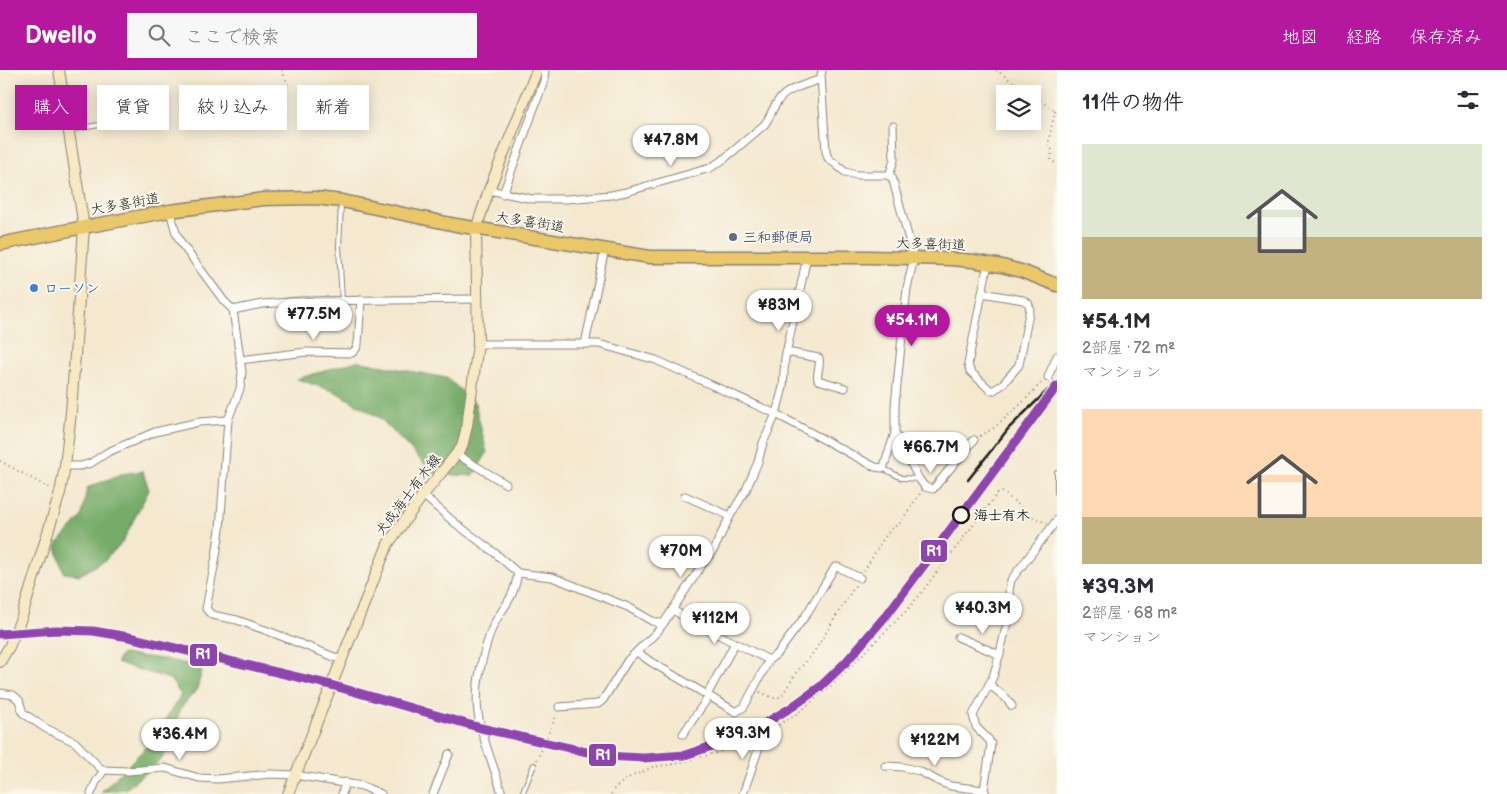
<!DOCTYPE html>
<html lang="ja">
<meta charset="utf-8">
<style>
body{margin:0;font-family:"Balsamiq Sans","Klee One",sans-serif;background:#f7f7f7;color:#2b2b33;height:100vh;display:flex;flex-direction:column;font-size:19px;white-space:nowrap}
*{box-sizing:border-box;margin:0}
p{font-size:16px;color:#7c7c81}
.icon{flex:none;width:28px;height:28px;fill:none;stroke:currentColor;stroke-width:2;stroke-linecap:round;stroke-linejoin:round}
.map{position:relative;flex:1;overflow:hidden}
.side{display:flex;flex-direction:column;background:#fff;width:450px}
.side>*{flex:none}
.top-card{position:absolute;left:15px;top:15px;width:475px;height:45px;display:flex;gap:10px}
.tools{position:absolute;left:996px;top:15px;display:grid;gap:10px}
.tools a{display:grid;place-items:center;width:45px;height:45px;border-radius:0px;background:#fff;box-shadow:0 2px 12px #0003;font-size:25px}
.price{position:absolute;translate:-50% -42px;padding:0 11px;border-radius:18px;background:#fff;color:#222;font-size:16px;line-height:32px;filter:drop-shadow(0 1px 2px #0008)}
.price::after{content:'';position:absolute;left:50%;top:30px;width:15px;height:11px;margin-left:-8px;background:inherit;clip-path:polygon(0 0,100% 0,50% 100%)}
.price.current{background:#b5179e;color:#fff}
ul{padding:0;list-style:none}
li{display:grid;align-content:center;gap:10px;height:265px;padding:0 25px}
li span{display:grid;place-items:center;height:155px;border-radius:0px;color:#555}
li>.icon{margin-inline-start:auto}
span .icon{width:90px;height:90px;fill:#fffc;stroke-width:1}
li b{font-size:21px}
h2{display:flex;justify-content:space-between;align-items:center;height:60px;padding:0 25px;font-size:21px}
.pill{padding:0 18px;border-radius:0px;background:#fff;box-shadow:0 2px 12px #0003;font-size:18px;line-height:45px}
.pill.current{background:#b5179e;color:#fff}
header{display:flex;align-items:center;gap:30px;box-sizing:border-box;height:70px;padding:0 25px;background:#b5179e;color:#fff}
header strong{font-size:24px}
nav{display:flex;gap:28px;margin-inline-start:auto;font-size:18px}
.search{width:350px;height:45px;background:#f7f7f7;display:flex;align-items:center;gap:12px;box-sizing:border-box;padding:0 18px;border-radius:0px;color:#7c7c81;font-size:19px}
main{display:flex;flex:1;min-height:0}
.map>svg:first-child{display:block}
</style>
<header>
<strong>Dwello</strong>
<div class="search"><svg class="icon" aria-label="search" viewBox="0 0 24 24"><circle cx="10" cy="10" r="6"/><path d="M15 15l6 6"/></svg>ここで検索</div>
<nav><a>地図</a><a>経路</a><a>保存済み</a></nav>
</header>
<main>
<div class="map">
<svg width="1057" height="724" viewBox="0 0 1057 724">
<rect width="100%" height="100%" fill="#fbf7ec"/>
<filter id="ink" filterUnits="userSpaceOnUse"><feTurbulence type="fractalNoise" baseFrequency=".02" numOctaves="2"/><feDisplacementMap in="SourceGraphic" scale="10" xChannelSelector="R" yChannelSelector="G"/><feConvolveMatrix kernelMatrix="1 2 1 2 8 2 1 2 1" color-interpolation-filters="sRGB"/></filter>
<filter id="wash" filterUnits="userSpaceOnUse"><feTurbulence type="fractalNoise" baseFrequency=".0096" numOctaves="4" result="noise"/><feDisplacementMap in="SourceGraphic" scale="20" xChannelSelector="R" yChannelSelector="G"/><feGaussianBlur stdDeviation="1.12" result="paint"/><feColorMatrix in="noise" values="0 0 0 0 0 0 0 0 0 0 0 0 0 0 0 0 0 1.4 0 .05"/><feComposite in="paint" operator="in"/></filter>
<g filter="url(#wash)">
<rect width="100%" height="100%" fill="#f4e8cf"/>
<g fill="#76ab67" stroke="#496442">
<polygon points="357,291 447,308 475,333 487,383 473,406 434,404 380,348 336,322 297,309"/>
<polygon points="143,401 149,420 122,473 104,491 80,505 64,503 56,476 82,446 87,418 121,404"/>
<polygon points="122,584 163,589 193,595 202,601 197,619 181,638 164,687 126,719 101,722 148,675 181,625 170,609 116,593"/>
</g>
</g>
<g filter="url(#ink)">
<g fill="none" stroke-linecap="round" stroke-linejoin="round">
<g stroke="#888276" stroke-width="6">
<g id="lane">
<polyline points="70,60 105,54 116,48"/>
<polyline points="341,133 339,177 342,231"/>
<polyline points="1048,307 1057,319"/>
<polyline points="882,398 902,408 919,409"/>
<polyline points="1057,402 1057,422"/>
<polyline points="522,724 534,695"/>
</g>
</g>
<g stroke="#888276" stroke-width="9">
<g id="street">
<polyline points="889,106 894,90 893,56"/>
<path d="M489 120 532 129H567L611 125 626 122 710 98 724 89 764 55C770 48 772 39 778 31 787 18 808 14 821 9"/>
<polyline points="503,124 544,11 545,0"/>
<polyline points="170,141 176,163 181,173 224,231 233,240 242,302 240,319 228,350 220,459 216,486 206,539 212,545 237,550 268,561 342,590"/>
<polyline points="982,223 1023,230 1028,233 1030,238 1019,295 1002,315 994,320 990,320 970,301 968,294 988,193"/>
<polyline points="233,240 262,234 303,231 477,229"/>
<polyline points="478,274 599,274 656,290 776,344 875,397 882,398 884,396 895,363 895,335 907,218 914,188 892,107 886,105 856,105 845,102 828,88 826,82 822,21 821,6 822,0"/>
<polyline points="585,274 605,179"/>
<path d="M786 282 819 288C821 295 816 303 818 310L845 318"/>
<polyline points="240,290 306,282 352,283 356,279 358,274 361,230"/>
<polyline points="1048,307 1057,286"/>
<polyline points="895,363 919,409 925,417 933,419 974,370"/>
<polyline points="456,384 506,414"/>
<polyline points="65,396 81,396 91,393 108,382 155,362 199,352 228,350"/>
<polyline points="423,425 455,453 495,483 518,503 552,507 628,537 652,551 663,554 702,495 714,479 730,446 746,420 758,392 763,373 776,344 783,317 785,288 807,187"/>
<polyline points="685,426 730,446"/>
<polyline points="673,540 691,551 769,590"/>
<polyline points="958,567 1000,585"/>
<polyline points="637,582 651,592 736,642 744,637 769,590 778,583 806,545 835,497 838,497 860,508"/>
<polyline points="989,614 1006,628 1012,636"/>
<polyline points="0,623 13,625 19,630 23,643 45,658 75,672 99,697 104,700 128,701 165,698 199,708 218,709 271,704 295,705 362,716 381,724"/>
<polyline points="707,625 735,573"/>
<polyline points="559,637 598,634 603,630 628,590 658,561 663,554"/>
<polyline points="683,664 709,626"/>
<polyline points="885,696 903,697 919,701 940,712 951,716 984,720"/>
<polyline points="91,724 96,712 104,700"/>
<polyline points="342,724 345,712"/>
<polyline points="433,724 449,684"/>
<path d="M502 724C496 702 487 681 481 658 472 626 480 592 491 561 496 547 504 540 510 528 515 520 516 512 518 503"/>
<polyline points="743,724 764,663"/>
<polyline points="986,724 984,720 991,674 989,670 976,657 973,645 993,607 1000,583 1011,536 1009,520 1011,510 1057,450"/>
</g>
</g>
<g stroke="#888276" stroke-width="12">
<g id="secondary">
<polyline points="0,592 9,577 22,546 60,423 65,396 71,342 84,157 59,0"/>
<polyline points="288,724 388,474 423,425 462,377 467,356 478,274 476,159 489,120 537,0"/>
</g>
</g>
<g stroke="#888276" stroke-width="15">
<polyline id="highway" points="0,174 84,157 170,141 264,129 315,128 342,131 456,155 650,187 868,187 951,189 973,191 1002,196 1021,201 1057,215"/>
</g>
<g stroke="#888276" stroke-width="2" stroke-dasharray="1 4" stroke-linecap="butt">
<polyline points="282,0 289,18"/>
<polyline points="996,0 1030,24"/>
<polyline points="1032,25 1057,42"/>
<polyline points="1055,41 1048,75 1052,80 1051,91 1057,94"/>
<polyline points="980,366 995,357 1021,334 1042,312"/>
<polyline points="0,391 51,419"/>
<polyline points="864,501 882,471 891,459 900,453 921,422"/>
<polyline points="760,622 774,628 780,627 783,624 796,603 814,582 856,514"/>
<polyline points="770,660 798,643 834,613 910,537 998,423 1003,422 1034,448 1047,453"/>
<polyline points="537,690 557,644"/>
<polyline points="611,724 614,719 626,709 653,697 674,694 719,682 753,669"/>
</g>
<use href="#lane" stroke="#fff" stroke-width="4"/>
<use href="#street" stroke="#fff" stroke-width="7"/>
<use href="#secondary" stroke="#f7e9c3" stroke-width="10"/>
<use href="#highway" stroke="#eac769" stroke-width="12"/>
<polyline stroke="#1c1c1c" stroke-width="2.5" points="968,410 1008,359 1054,314"/>
<g stroke="#fbf7ec" stroke-width="12">
<polyline id="rail-1" points="0,564 57,560 93,561 129,567 331,615 481,658 605,686 644,688 685,685 715,675 767,652 792,637 820,617 846,592 889,542 1057,316"/>
</g>
<use href="#rail-1" stroke="#8e44ad" stroke-width="9"/>
</g>
</g>
<circle fill="#5c6f8a" stroke="#fbf7ec" stroke-width="2" cx="733" cy="167" r="5"/>
<circle fill="#3f7fe0" stroke="#fbf7ec" stroke-width="2" cx="34" cy="218" r="5"/>
<circle fill="#fbf7ec" stroke="#1c1c1c" stroke-width="2.5" cx="961" cy="445" r="8"/>
<g text-anchor="middle" dominant-baseline="central" stroke-width="4" stroke-linejoin="round" paint-order="stroke">
<g font-size="14" fill="#1c1c1c" stroke="#fbf7ec">
<text transform="translate(125 134) rotate(-10)">大多喜街道</text>
<text transform="translate(530 152) rotate(9)">大多喜街道</text>
<text transform="translate(931 174) rotate(2)">大多喜街道</text>
<text transform="translate(408 425) rotate(-53)">犬成海士有木線</text>
</g>
<g font-size="14" font-weight="bold" fill="#4e5e75" stroke="#fbf7ec" text-anchor="start">
<text x="743" y="167">三和郵便局</text>
</g>
<g font-size="14" font-weight="bold" fill="#366cbe" stroke="#fbf7ec" text-anchor="start">
<text x="44" y="218">ローソン</text>
</g>
<g font-size="14" font-weight="bold" fill="#1c1c1c" stroke="#fbf7ec" text-anchor="start">
<text x="974" y="445">海士有木</text>
</g>
</g>
<g stroke="#fbf7ec" stroke-width="2">
<rect x="920" y="469" width="28" height="24" rx="5" fill="#8e44ad"/>
<rect x="189" y="573" width="29" height="24" rx="5" fill="#8e44ad"/>
<rect x="588" y="673" width="29" height="24" rx="5" fill="#8e44ad"/>
</g>
<g font-size="14" text-anchor="middle" font-weight="bold" fill="#fff">
<text x="934" y="486">R1</text>
<text x="203" y="589">R1</text>
<text x="603" y="690">R1</text>
</g>
</svg>
<div class="tools">
<a><svg class="icon" aria-label="layers" viewBox="0 0 24 24"><path d="M12 4l9 5-9 5-9-5zM3 14l9 5 9-5"/></svg></a>
</div>
<b class="price" style="left:671px;top:97px">¥47.8M</b>
<b class="price" style="left:779px;top:262px">¥83M</b>
<b class="price" style="left:314px;top:271px">¥77.5M</b>
<b class="price current" style="left:912px;top:277px">¥54.1M</b>
<b class="price" style="left:931px;top:404px">¥66.7M</b>
<b class="price" style="left:681px;top:508px">¥70M</b>
<b class="price" style="left:983px;top:565px">¥40.3M</b>
<b class="price" style="left:715px;top:575px">¥112M</b>
<b class="price" style="left:743px;top:690px">¥39.3M</b>
<b class="price" style="left:180px;top:691px">¥36.4M</b>
<b class="price" style="left:935px;top:697px">¥122M</b>
<div class="top-card">
<a class="pill current">購入</a>
<a class="pill">賃貸</a>
<a class="pill">絞り込み</a>
<a class="pill">新着</a>
</div>
</div>
<section class="side">
<h2>11件の物件<svg class="icon" aria-label="filters" viewBox="0 0 24 24"><path d="M4 7h16M4 17h16"/><circle cx="9" cy="7" r="2"/><circle cx="15" cy="17" r="2"/></svg></h2>
<ul>
<li><span style="background:linear-gradient(#dfe7d0 60%,#c2b280 0)"><svg class="icon" aria-label="home" viewBox="0 0 24 24"><path d="M3 11l9-7 9 7M6 9v11h12V9"/></svg></span><div><b>¥54.1M</b><p>2部屋 · 72 m²</p><p>マンション</p></div></li>
<li><span style="background:linear-gradient(#ffd9b3 70%,#c2b280 0)"><svg class="icon" aria-label="home" viewBox="0 0 24 24"><path d="M3 11l9-7 9 7M6 9v11h12V9"/></svg></span><div><b>¥39.3M</b><p>2部屋 · 68 m²</p><p>マンション</p></div></li>
</ul>
</section>
</main>
